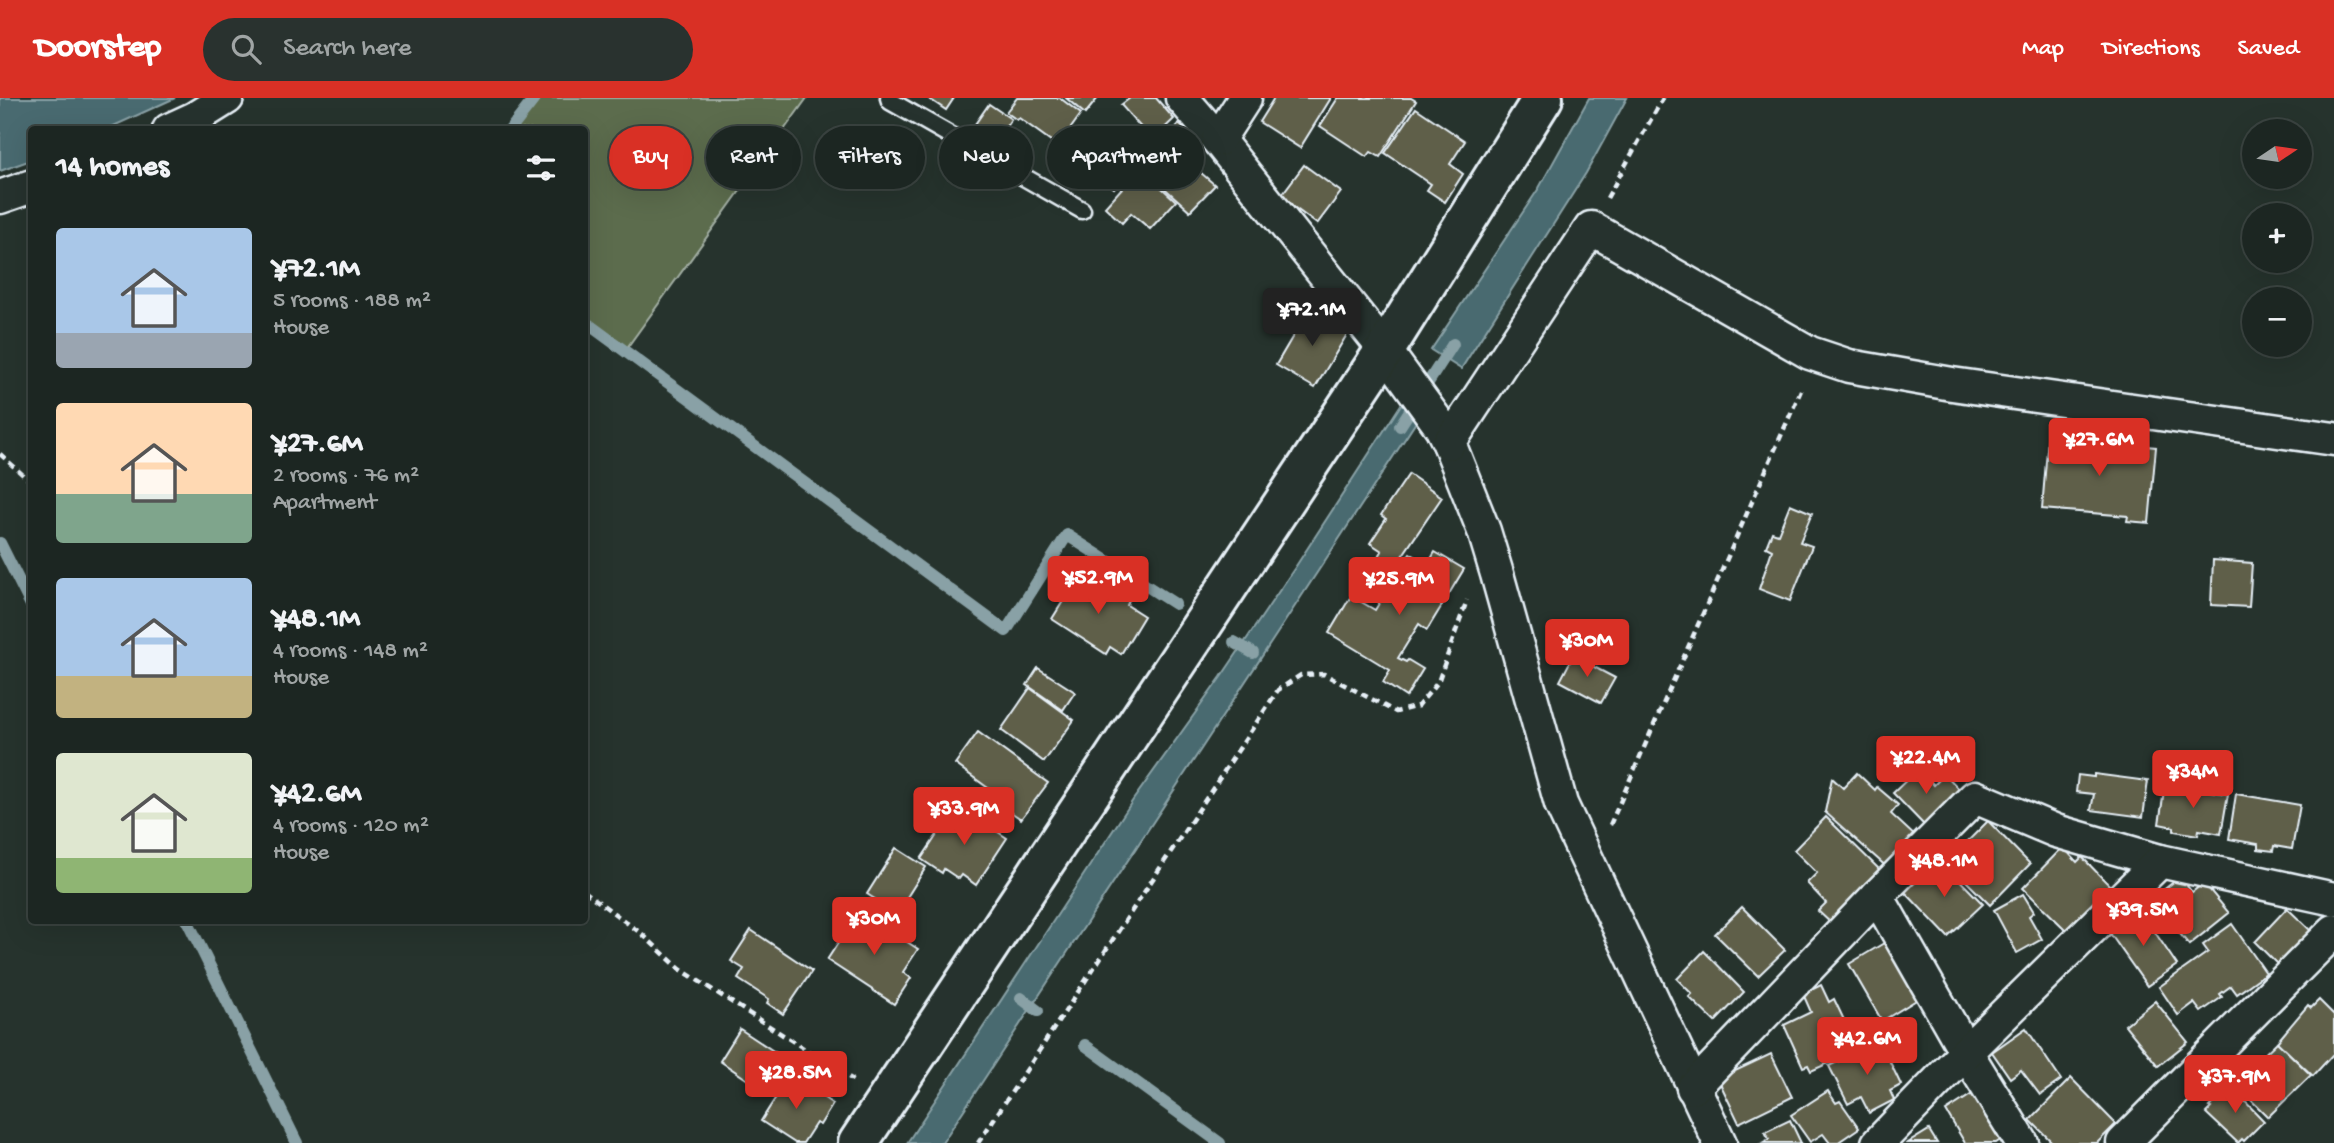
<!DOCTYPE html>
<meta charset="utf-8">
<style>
body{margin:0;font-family:"Gochi Hand",sans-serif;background:#29322f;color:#f1f3f6;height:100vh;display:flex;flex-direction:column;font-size:26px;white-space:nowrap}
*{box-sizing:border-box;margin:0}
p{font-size:23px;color:#a0a5a5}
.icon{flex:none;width:38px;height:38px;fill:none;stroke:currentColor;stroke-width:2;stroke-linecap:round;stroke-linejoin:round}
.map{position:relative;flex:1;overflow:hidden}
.side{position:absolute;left:28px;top:28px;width:560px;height:798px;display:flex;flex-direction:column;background:#1c2622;border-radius:7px;box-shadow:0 7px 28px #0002,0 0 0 2px #3a4340}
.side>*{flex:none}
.hud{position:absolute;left:609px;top:28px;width:665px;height:63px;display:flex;gap:14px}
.needle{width:46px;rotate:77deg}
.fabs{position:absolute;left:2242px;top:21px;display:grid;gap:14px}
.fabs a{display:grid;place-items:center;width:70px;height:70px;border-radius:50%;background:#1c2622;box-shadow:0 7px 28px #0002,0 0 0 2px #3a4340;font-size:35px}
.price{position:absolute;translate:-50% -60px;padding:0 16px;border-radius:7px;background:#d93025;color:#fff;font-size:23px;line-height:46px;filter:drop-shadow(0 2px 4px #0008)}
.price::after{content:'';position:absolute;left:50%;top:42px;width:21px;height:16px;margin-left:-10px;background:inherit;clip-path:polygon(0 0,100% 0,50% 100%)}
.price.selected{background:#222;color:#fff}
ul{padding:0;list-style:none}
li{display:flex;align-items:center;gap:21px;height:175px;padding:0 28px}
li span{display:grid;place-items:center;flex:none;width:196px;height:140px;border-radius:7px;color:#555}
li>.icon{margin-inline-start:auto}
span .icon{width:84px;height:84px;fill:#fffc;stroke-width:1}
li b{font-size:30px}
h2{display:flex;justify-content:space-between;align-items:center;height:84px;padding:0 28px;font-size:30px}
.pill{padding:0 24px;border-radius:32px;background:#1c2622;box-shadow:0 7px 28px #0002,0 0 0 2px #3a4340;font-size:24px;line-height:63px}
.pill.selected{background:#d93025;color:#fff}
header{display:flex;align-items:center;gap:42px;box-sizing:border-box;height:98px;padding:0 35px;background:#d93025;color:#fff}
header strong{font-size:33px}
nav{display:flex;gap:38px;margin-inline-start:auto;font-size:24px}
.search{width:490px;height:63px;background:#29322f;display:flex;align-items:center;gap:18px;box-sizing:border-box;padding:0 24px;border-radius:38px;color:#a0a5a5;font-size:26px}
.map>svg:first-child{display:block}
</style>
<header>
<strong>Doorstep</strong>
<div class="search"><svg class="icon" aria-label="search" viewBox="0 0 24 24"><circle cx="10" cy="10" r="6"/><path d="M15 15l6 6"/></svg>Search here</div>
<nav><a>Map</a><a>Directions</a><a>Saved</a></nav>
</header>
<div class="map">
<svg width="2334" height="1045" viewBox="0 0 2334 1045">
<rect width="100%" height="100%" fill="#26332d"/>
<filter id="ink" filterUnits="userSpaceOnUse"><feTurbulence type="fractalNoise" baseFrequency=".0143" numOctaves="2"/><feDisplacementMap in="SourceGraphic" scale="14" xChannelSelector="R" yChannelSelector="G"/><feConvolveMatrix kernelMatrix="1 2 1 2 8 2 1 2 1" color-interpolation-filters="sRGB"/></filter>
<g filter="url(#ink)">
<polygon fill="#5c6c4e" stroke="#a2aea3" stroke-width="2" points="539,0 807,0 626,251 585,220 584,32 514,31"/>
<g fill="#496b70" stroke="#89a1a6" stroke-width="2">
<polygon points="0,0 175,0 107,31 32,32 31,62 0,73"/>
<polygon points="1589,0 1627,0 1586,75 1461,271 1431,252 1539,90"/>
<polygon points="1402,305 1416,324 942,1045 907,1045 1133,702 1221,579 1296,468"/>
</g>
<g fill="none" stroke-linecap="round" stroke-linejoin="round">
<g stroke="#89a1a6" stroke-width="12">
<polyline points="510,32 535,0"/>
<polyline points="584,223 1006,533 1067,437 1175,506"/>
<polyline points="1400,328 1453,246"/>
<polyline points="0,445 32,509"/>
<polyline points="1234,544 1253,555"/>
<polyline points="187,822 297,1045"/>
<polyline points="1021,900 1038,913"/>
<polyline points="1085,947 1220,1045"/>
</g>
</g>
<g fill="#5e5e4a" stroke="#e8f1f8" stroke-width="2">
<polygon points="928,0 954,0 946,12"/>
<polygon points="1017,0 1060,0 1081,16 1058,48 1019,20 1017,22 1006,14"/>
<polygon points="1066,0 1098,0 1085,16"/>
<polygon points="1130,0 1156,0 1174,21 1152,42 1121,7"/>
<polygon points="1274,0 1331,0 1300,50 1259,24"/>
<polygon points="1338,0 1411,0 1416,3 1380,59 1371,54 1367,59 1320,28"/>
<polygon points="989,6 1011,21 994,47 971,32"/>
<polygon points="1416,10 1465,43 1450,66 1463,76 1445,104 1427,92 1431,86 1385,55"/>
<polygon points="1179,26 1198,44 1185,58 1166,41"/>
<polygon points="1100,38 1133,68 1114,90 1079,60"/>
<polygon points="1163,42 1215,87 1190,113 1140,68"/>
<polygon points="1304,67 1341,94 1317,126 1280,99"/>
<polygon points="1140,70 1176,103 1150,131 1131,115 1122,125 1105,109"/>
<polygon points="1310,209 1349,233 1315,290 1276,267"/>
<polygon points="2048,339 2156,349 2149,425 2127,423 2128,418 2042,411"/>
<polygon points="1409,376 1442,399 1392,473 1377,462 1382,453 1370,445 1386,421 1381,417"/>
<polygon points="1790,406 1812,415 1800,444 1812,448 1790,503 1759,491 1772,452 1766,449 1772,434 1778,436"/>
<polygon points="1435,454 1464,471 1427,532 1419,526 1398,560 1406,564 1408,562 1423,571 1406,599 1383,584 1390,572 1329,535 1351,498 1375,512 1410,455 1428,466"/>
<polygon points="2213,462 2252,465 2249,509 2211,507"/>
<polygon points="1080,476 1104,491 1102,494 1105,496 1109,489 1129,502 1127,507 1144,518 1121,556 1110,549 1106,556 1052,521"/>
<polygon points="1573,558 1615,580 1601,605 1560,583"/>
<polygon points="1038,570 1075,594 1063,612 1027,587"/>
<polygon points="1030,590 1074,622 1044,664 1001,632"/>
<polygon points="978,634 1048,685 1021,721 1002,708 1006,703 955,666"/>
<polygon points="1857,675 1875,692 1877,689 1898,707 1891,716 1917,740 1889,771 1825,714 1832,680 1843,690"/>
<polygon points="1945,676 1960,692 1924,727 1893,695 1912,677 1918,683 1924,677 1934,687"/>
<polygon points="2094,676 2148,683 2143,719 2091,712 2094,696 2076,694 2078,677 2094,679"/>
<polygon points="2165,686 2228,696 2221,736 2199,732 2198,737 2174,733 2174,729 2159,726"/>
<polygon points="2236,696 2300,707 2292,751 2274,748 2273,753 2258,751 2258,746 2229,741"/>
<polygon points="955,710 969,721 972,717 1007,740 976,787 962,777 959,781 944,771 942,775 921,761"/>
<polygon points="1826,719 1883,775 1833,827 1818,813 1826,805 1807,785 1817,775 1794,752"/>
<polygon points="1988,723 2030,766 1990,807 1947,764"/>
<polygon points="2063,749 2077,764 2082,759 2111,789 2067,833 2023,790"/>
<polygon points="896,750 926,769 897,815 867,796"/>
<polygon points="1942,764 1983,806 1948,839 1905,794 1932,768 1935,771"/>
<polygon points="2180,779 2192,794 2204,785 2229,815 2189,847 2152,801"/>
<polygon points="2023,796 2034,814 2029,818 2042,841 2017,855 1994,812"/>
<polygon points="1742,809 1785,852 1758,878 1715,836"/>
<polygon points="2287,810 2311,833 2279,868 2255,844"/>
<polygon points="2140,812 2177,867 2147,888 2109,834"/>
<polygon points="859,813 918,851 903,874 911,880 894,906 827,862"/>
<polygon points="2232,826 2266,875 2237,896 2231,888 2220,896 2222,899 2201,914 2194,905 2178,917 2159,889 2208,854 2203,847"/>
<polygon points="751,832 812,873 783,916 767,905 769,901 738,881 744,871 731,863"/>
<polygon points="1884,845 1918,901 1882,923 1849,866"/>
<polygon points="1704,853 1744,894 1715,924 1689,899 1692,896 1677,881"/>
<polygon points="1821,887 1829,904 1834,901 1855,945 1836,955 1838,961 1811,973 1808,967 1803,969 1784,927 1811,914 1803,896"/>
<polygon points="2319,902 2334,917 2334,955 2313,978 2277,944 2308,907 2311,910"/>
<polygon points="2155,903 2188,944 2158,968 2125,927"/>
<polygon points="2026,930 2061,982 2040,997 2021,972 2010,980 1992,954"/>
<polygon points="740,931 781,958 760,990 720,963"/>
<polygon points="1880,943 1901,987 1890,993 1894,1002 1869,1015 1861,999 1848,1006 1829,968"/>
<polygon points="2277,944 2311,977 2268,1019 2241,992 2258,975 2252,968"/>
<polygon points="1771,956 1792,999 1739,1025 1718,981"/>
<polygon points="790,977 833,1006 820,1027 816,1025 803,1045 795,1045 761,1023"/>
<polygon points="2071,980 2116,1026 2097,1045 2053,1045 2030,1022"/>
<polygon points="2230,988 2264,1023 2244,1043 2242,1041 2238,1045 2206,1015 2211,1010 2209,1009"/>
<polygon points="1828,993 1836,1005 1840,1003 1859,1030 1837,1045 1830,1045 1823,1036 1810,1044 1791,1017"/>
<polygon points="1974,995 2002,1041 1996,1045 1965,1045 1946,1013"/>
<polygon points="1790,1022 1801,1045 1762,1045 1769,1041 1765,1034"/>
<polygon points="1929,1032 1937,1045 1908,1045"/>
</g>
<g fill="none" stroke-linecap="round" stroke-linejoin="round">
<g stroke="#e8f1f8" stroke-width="21">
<polyline id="lane" points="889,0 890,3 1082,112"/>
</g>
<g stroke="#e8f1f8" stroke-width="37">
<g id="street">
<polyline points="1182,0 1218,42 1385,252 1441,329 1449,345 1484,433 1497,476 1561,706 1720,1045"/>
<polyline points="169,32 195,20 227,0"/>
<polyline points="1218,42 1245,0"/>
<polyline points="0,99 32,88"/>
<polyline points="1449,345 1591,130 1810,255 1849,268 1952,286 2334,341"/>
<polyline points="1877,798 1966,954 2022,1045"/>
<polyline points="1693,990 1877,798 1975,699 2056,733 2160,763"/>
<polyline points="1878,1045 1966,954 2160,763 2334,801"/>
<polyline points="2123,1045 2334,833"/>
</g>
</g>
<g stroke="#e8f1f8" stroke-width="44">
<polyline id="secondary" points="858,1045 1385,252 1543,0"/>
</g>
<g stroke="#e8f1f8" stroke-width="4.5" stroke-dasharray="7 5" stroke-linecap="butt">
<polyline points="1607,100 1663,0"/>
<polyline points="0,356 32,385"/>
<polyline points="1610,727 1802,290"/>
<polyline points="584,793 642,836 680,871 853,982"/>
<polyline points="978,1045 1278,592 1301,577 1324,576 1396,614 1418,608 1438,584 1467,502"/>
</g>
<use href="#lane" stroke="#26332d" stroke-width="16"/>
<use href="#street" stroke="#26332d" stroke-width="32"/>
<use href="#secondary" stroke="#26332d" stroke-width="38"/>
</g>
</g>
</svg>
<div class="fabs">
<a><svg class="needle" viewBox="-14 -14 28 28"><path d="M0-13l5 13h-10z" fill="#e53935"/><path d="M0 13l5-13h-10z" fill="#a0a5a5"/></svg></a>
<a>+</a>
<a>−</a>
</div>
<b class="price selected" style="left:1312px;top:250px">¥72.1M</b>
<b class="price" style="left:2099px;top:380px">¥27.6M</b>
<b class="price" style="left:1098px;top:518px">¥52.9M</b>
<b class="price" style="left:1399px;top:519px">¥25.9M</b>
<b class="price" style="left:1587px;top:581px">¥30M</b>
<b class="price" style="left:1926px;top:698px">¥22.4M</b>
<b class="price" style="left:2193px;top:712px">¥34M</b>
<b class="price" style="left:964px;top:749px">¥33.9M</b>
<b class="price" style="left:1944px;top:801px">¥48.1M</b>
<b class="price" style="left:2143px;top:850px">¥39.5M</b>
<b class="price" style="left:874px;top:859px">¥30M</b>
<b class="price" style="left:1867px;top:979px">¥42.6M</b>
<b class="price" style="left:796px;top:1013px">¥28.5M</b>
<b class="price" style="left:2235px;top:1017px">¥37.9M</b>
<div class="hud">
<a class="pill selected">Buy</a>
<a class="pill">Rent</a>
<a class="pill">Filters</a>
<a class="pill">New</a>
<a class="pill">Apartment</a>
</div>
<section class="side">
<h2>14 homes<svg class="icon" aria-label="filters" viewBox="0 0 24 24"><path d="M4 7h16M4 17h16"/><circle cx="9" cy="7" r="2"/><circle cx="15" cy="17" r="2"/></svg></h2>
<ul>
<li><span style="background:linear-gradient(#a9c7e8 75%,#9aa5b1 0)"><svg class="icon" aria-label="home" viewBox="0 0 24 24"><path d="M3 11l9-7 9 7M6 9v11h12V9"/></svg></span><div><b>¥72.1M</b><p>5 rooms · 188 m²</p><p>House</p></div></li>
<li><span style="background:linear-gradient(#ffd9b3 65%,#7fa58c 0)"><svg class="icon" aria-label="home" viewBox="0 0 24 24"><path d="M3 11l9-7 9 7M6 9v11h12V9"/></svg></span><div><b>¥27.6M</b><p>2 rooms · 76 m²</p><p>Apartment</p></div></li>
<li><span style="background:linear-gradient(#a9c7e8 70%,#c2b280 0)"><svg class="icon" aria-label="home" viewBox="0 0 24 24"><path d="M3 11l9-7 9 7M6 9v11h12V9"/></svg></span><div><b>¥48.1M</b><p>4 rooms · 148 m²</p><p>House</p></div></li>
<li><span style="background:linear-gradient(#dfe7d0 75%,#8fb573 0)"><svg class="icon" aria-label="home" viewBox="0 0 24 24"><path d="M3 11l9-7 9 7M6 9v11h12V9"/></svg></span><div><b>¥42.6M</b><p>4 rooms · 120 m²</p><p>House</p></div></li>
</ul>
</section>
</div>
